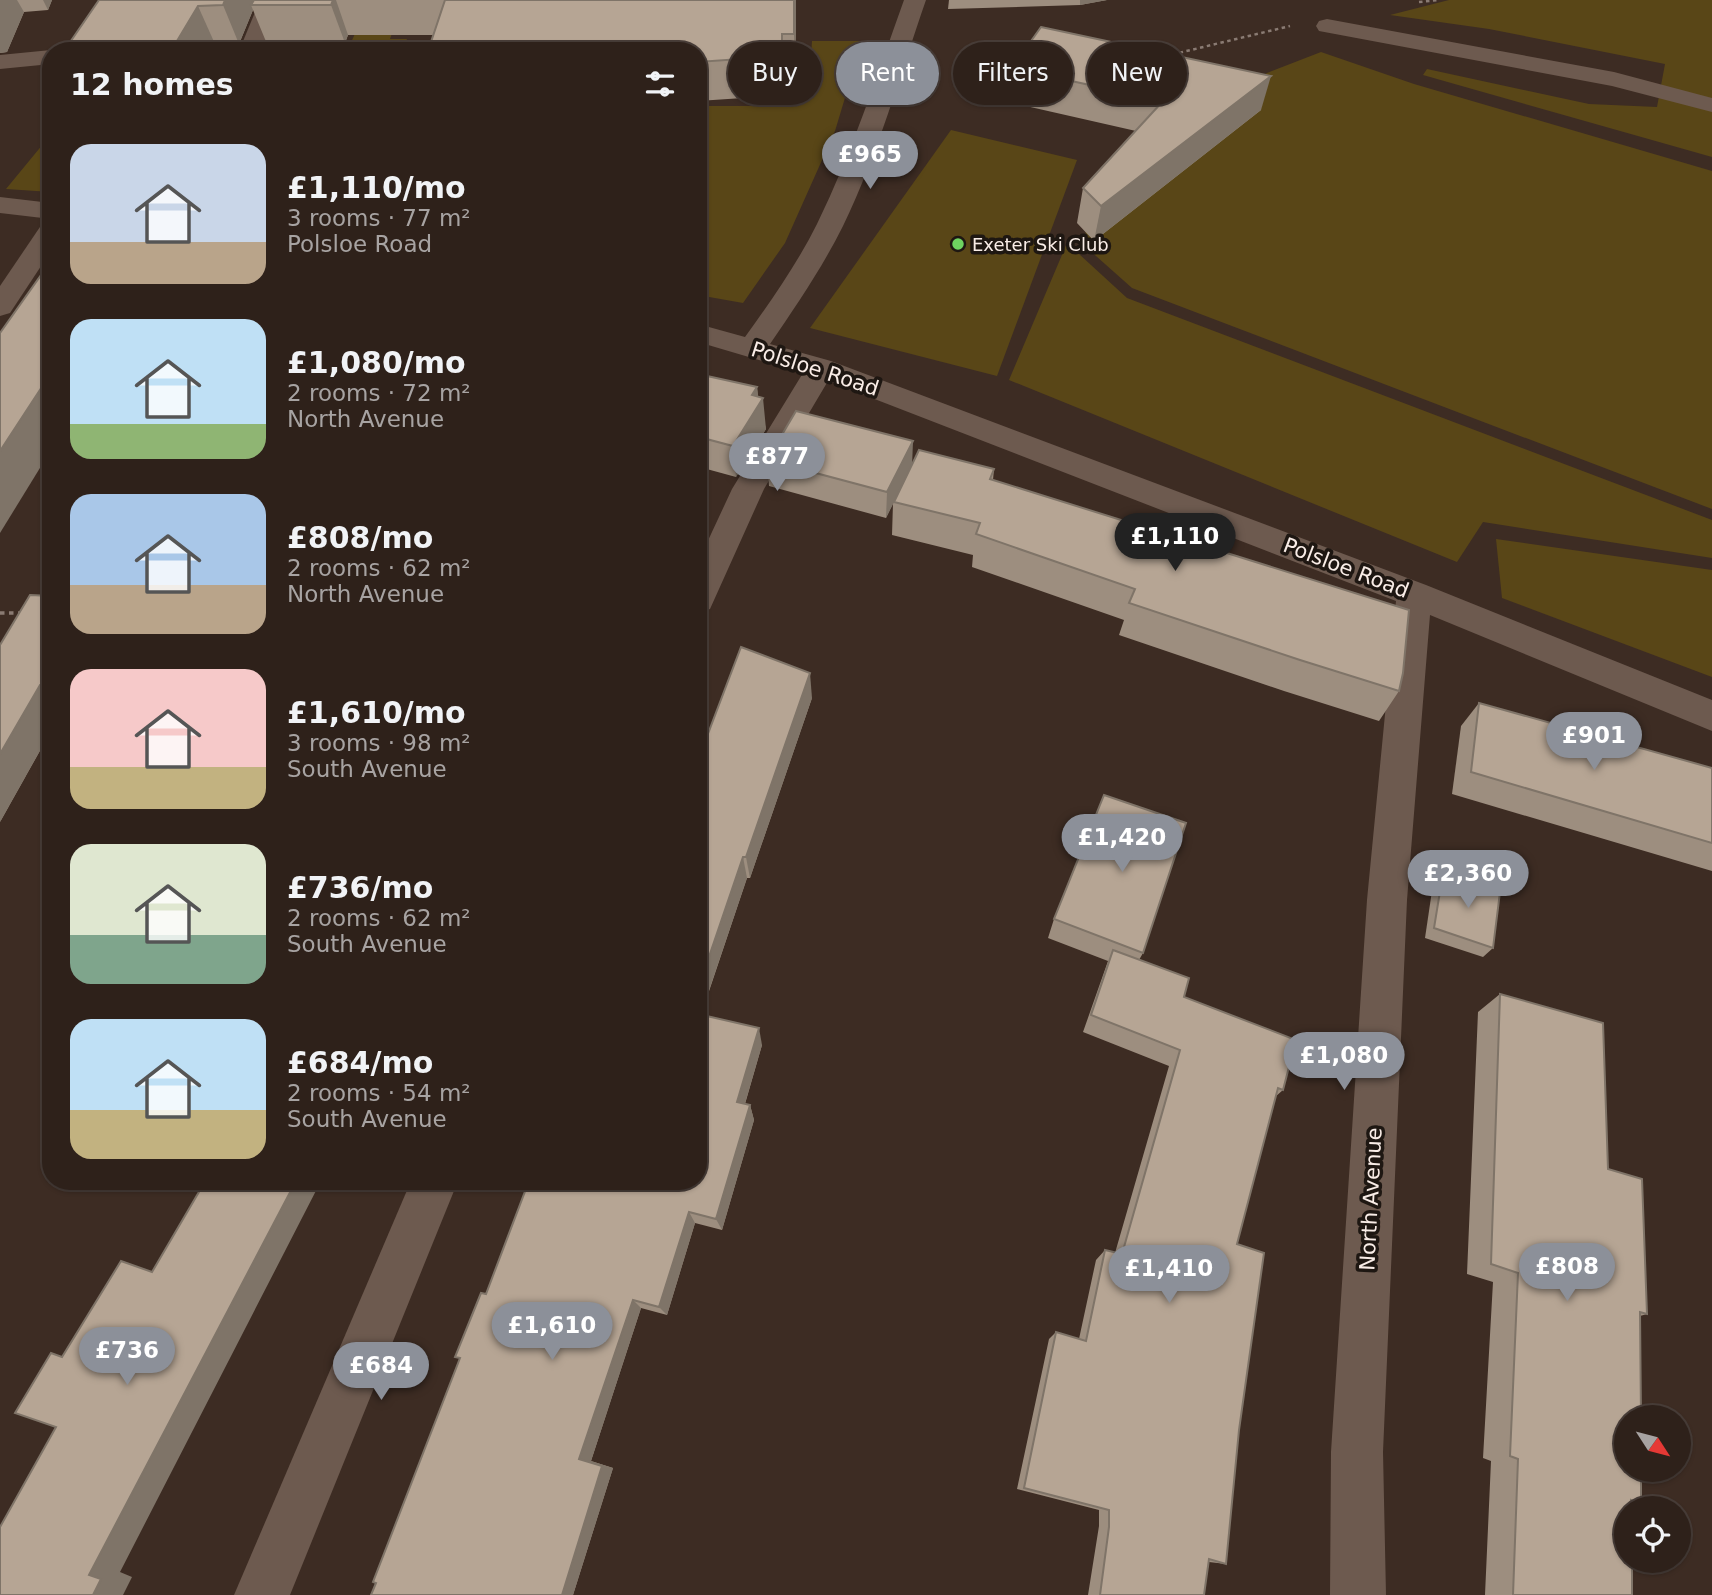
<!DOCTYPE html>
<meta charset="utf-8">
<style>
body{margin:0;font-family:"DejaVu Sans",sans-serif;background:#362923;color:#f1f3f6;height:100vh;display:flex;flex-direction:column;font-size:26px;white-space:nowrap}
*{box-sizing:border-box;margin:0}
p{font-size:23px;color:#a7a3a2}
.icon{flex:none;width:38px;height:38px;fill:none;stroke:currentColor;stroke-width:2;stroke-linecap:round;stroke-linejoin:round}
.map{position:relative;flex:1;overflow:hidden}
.drawer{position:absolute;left:42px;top:42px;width:665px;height:1148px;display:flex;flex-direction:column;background:#2e211a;border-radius:28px;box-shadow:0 2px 5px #0004,0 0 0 2px #493e39}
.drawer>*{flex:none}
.guide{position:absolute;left:728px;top:42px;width:665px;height:63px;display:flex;gap:14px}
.needle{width:46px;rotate:126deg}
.tools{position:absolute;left:1614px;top:1405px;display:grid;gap:14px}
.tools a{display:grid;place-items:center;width:77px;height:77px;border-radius:50%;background:#2e211a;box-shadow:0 2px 5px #0004,0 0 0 2px #493e39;font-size:35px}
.price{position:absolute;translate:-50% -60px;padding:0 16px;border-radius:24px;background:#8c9099;color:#fff;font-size:23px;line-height:46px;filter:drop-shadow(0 2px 4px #0008)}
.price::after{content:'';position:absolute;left:50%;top:42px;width:21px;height:16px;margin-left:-10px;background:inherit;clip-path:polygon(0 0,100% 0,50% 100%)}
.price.on{background:#222;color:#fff}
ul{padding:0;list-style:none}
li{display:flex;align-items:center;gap:21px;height:175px;padding:0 28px}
li span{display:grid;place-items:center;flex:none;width:196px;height:140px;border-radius:21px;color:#555}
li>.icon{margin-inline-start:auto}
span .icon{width:84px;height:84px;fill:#fffc;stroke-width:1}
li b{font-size:30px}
h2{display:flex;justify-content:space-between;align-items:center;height:84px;padding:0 28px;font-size:30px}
.pill{padding:0 24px;border-radius:32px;background:#2e211a;box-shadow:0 2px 5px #0004,0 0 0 2px #493e39;font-size:24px;line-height:63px}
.pill.on{background:#8c9099;color:#fff}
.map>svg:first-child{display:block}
</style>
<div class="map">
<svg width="1712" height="1595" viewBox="0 0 1712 1595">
<rect width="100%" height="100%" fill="#3d2c23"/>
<g fill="#594617">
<polygon points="1449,0 1712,0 1712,157 1423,75 1427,69 1589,104 1657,107 1665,64 1489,29 1390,15"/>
<polygon points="396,22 390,39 407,39 402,51 347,51 360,23"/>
<polygon points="812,41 880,41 860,48 835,131 785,243 743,303 698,295 698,106 788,106 789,75 810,74"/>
<polygon points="1321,52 1414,84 1712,171 1712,509 1132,288 1087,248 1084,216 1216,101 1267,73"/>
<polygon points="951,130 1077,160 997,376 810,328"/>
<polygon points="51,134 51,192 6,189 48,138"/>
<polygon points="1067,243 1127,298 1712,520 1712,558 1483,522 1457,562 1009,380"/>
<polygon points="1496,539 1712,570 1712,677 1502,598"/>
</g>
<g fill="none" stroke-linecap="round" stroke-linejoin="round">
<g stroke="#8a7b73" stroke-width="2.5" stroke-dasharray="3.5 3.5" stroke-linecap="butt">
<polyline points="1419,2 1439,0"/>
<polyline points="1166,56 1290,26"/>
</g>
<polyline stroke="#8a7b73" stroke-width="3.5" stroke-dasharray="4.5 4.5" stroke-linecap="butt" points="0,613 22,613"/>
<g fill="#6d5a4f" fill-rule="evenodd">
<polygon points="260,0 282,0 261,51 239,51"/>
<path d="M904 0H926C900 75 878 154 843 226 822 268 796 306 770 344L831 361 1426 585 1712 700V731L1430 615 1407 900 1383 1452 1386 1595H1330L1331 1452 1367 900 1396 601 828 381 764 489 710 609 698 613V562L732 489 803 373 698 342V324L745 337C771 301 797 264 817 224 852 153 877 75 904 0Z"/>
<polygon points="1327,19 1614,72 1712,98 1712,112 1612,86 1319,31 1316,26 1319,21"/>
<polygon points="51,50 53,51 51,51 51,64 0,69 0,55"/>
<polygon points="0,197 51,203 51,219 0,213"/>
<polygon points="51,222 51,251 10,313 0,316 0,286 42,224"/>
<polygon points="411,1181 458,1181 290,1595 234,1595"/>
</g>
</g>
<g fill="#9d8e7f">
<polygon points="0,0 52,0 48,10 24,12 7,52 0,53"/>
<polygon points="99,0 796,0 796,20 795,73 784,73 784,100 744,101 743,98 698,101 698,51 433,35 348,35 345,43 267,44 253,10 239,44 215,44 211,51 64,51"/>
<polygon points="949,0 1107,0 1080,5 948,9"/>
<polygon points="1012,68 1261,110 1094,241 1077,223 1083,188 1136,131 1008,102"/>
<polygon points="698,374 757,387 758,397 766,429 736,477 703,468 702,460 698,459"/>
<polygon points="767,460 994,469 993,480 1399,691 1379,721 1284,691 1119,635 1124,620 972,567 973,555 892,535 893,503 886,518 769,486"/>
<polygon points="51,596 51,731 0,822"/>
<polygon points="812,698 750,878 747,878 701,1015 762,1045 745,1104 750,1105 754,1120 722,1230 695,1223 667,1315 641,1308 591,1461 613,1468 573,1595 486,1294 698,1181 698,760"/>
<polygon points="1479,703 1712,768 1712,871 1452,794 1461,726"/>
<polygon points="1443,873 1493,948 1483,957 1425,938 1433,884"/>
<polygon points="1054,919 1143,953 1139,960 1184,997 1283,1090 1275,1097 1237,1244 1239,1430 1226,1564 1209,1562 1204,1595 1088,1595 1099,1526 1099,1510 1017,1489 1049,1339 1056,1332 1079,1339 1096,1260 1105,1250 1115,1253 1169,1066 1083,1032 1108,961 1048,938"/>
<polygon points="1500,994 1608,1169 1647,1314 1640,1316 1641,1504 1631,1504 1632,1595 1485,1595 1491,1461 1483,1458 1493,1282 1467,1274 1478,1012"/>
</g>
<g fill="#7f7468">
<polygon points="0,0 17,0 24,12 7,52 0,53"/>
<polygon points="43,0 52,0 48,10"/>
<polygon points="225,0 258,0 251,5 253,10 239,44 223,5"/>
<polygon points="333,0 336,0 348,35 345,43 331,5"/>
<polygon points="794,0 796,0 796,20 795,73 794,34"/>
<polygon points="1080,0 1107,0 1080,5"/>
<polygon points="198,6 215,44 211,51 171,51"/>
<polygon points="782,34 784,73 784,100 782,61"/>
<polygon points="1271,76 1261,110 1094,241 1101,206"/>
<polygon points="51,373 51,450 0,533 0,451"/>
<polygon points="757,387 759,405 763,398 766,429 736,477 733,446 752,395"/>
<polygon points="913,441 912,467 886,518 887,492"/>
<polygon points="810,673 812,698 750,878 746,857"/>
<polygon points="40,685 51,696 51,731 0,822 0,754"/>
<polygon points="743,857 747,878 698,1023 698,989"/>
<polygon points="759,1028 762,1045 741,1117 737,1102"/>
<polygon points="750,1105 754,1120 722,1230 716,1219"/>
<polygon points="296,1181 321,1181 120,1572 132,1577 123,1595 93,1595 89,1575"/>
<polygon points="689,1212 695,1223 667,1315 659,1307"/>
<polygon points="633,1300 641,1308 591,1461 613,1468 573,1595 562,1595 579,1459"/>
</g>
<g fill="#b6a594" stroke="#7f7468" stroke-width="2">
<polygon points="99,0 225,0 223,5 198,6 171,51 64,51"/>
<polygon points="254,0 333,0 331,5 251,5"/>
<polygon points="445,0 794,0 794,34 782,34 782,61 741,63 740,59 698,62 698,51 428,51"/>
<polygon points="1041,27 1271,76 1101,206 1083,188 1163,101 1012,68"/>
<polygon points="51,70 51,124 48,124 44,80"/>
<polygon points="51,261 51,373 0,451 0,333"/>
<polygon points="698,374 757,387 752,395 763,398 733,446 699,437 703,430 698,429"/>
<polygon points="796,411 913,441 887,492 767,460"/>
<polygon points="919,450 994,469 990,479 1409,610 1403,673 1399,691 1300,660 1129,603 1135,589 976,534 980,523 894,502"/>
<polygon points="30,595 51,596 51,684 50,686 40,685 0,754 0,645"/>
<polygon points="741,647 810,673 746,857 743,857 698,989 698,760"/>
<polygon points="1479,703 1712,768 1712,843 1471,772"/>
<polygon points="1104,795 1186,823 1143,953 1054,919"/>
<polygon points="1443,873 1500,892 1493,948 1434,928"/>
<polygon points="1113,950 1189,978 1184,997 1296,1040 1283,1090 1278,1088 1237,1244 1264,1253 1239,1430 1226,1564 1209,1559 1204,1595 1100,1595 1109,1527 1109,1510 1024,1488 1056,1332 1086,1341 1105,1250 1122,1254 1180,1050 1091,1015"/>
<polygon points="1500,994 1603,1023 1608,1169 1642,1179 1647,1314 1640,1312 1641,1418 1626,1418 1626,1470 1641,1470 1641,1504 1631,1500 1631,1508 1626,1508 1626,1561 1632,1561 1632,1595 1513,1595 1518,1459 1510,1456 1518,1273 1491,1264"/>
<polygon points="698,1014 759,1028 737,1102 750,1105 716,1219 689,1212 659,1307 633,1300 579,1459 602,1466 562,1595 371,1595 376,1583 373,1582 460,1358 455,1357 481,1293 486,1294 529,1181 698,1181"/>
<polygon points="198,1181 296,1181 89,1575 101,1579 93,1595 0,1595 0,1527 56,1427 15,1413 51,1353 62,1357 121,1261 152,1272 203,1185 197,1183"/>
</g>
<circle fill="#6ed360" stroke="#1e1712" stroke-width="2.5" cx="958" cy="244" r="7"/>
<g text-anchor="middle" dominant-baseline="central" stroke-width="7" stroke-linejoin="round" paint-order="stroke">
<g font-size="18" fill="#f9ede7" stroke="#1e1712" text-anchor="start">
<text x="972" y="244">Exeter Ski Club</text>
</g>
<g font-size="21" fill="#f9ede7" stroke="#1e1712">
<text transform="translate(815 369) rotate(18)">Polsloe Road</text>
<text transform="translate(1346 568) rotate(21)">Polsloe Road</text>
<text transform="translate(1371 1199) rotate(-87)">North Avenue</text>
</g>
</g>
</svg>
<div class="tools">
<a><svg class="needle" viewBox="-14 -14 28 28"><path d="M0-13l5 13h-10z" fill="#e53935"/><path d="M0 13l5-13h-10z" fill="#a7a3a2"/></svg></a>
<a><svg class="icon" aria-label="locate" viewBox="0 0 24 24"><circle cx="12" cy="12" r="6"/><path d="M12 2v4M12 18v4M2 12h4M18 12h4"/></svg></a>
</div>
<b class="price" style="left:870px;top:191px">£965</b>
<b class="price" style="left:777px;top:493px">£877</b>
<b class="price on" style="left:1175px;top:573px">£1,110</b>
<b class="price" style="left:1594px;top:772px">£901</b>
<b class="price" style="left:1122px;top:874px">£1,420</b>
<b class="price" style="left:1468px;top:910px">£2,360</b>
<b class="price" style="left:1344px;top:1092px">£1,080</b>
<b class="price" style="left:1567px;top:1303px">£808</b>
<b class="price" style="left:1169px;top:1305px">£1,410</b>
<b class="price" style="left:552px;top:1362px">£1,610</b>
<b class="price" style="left:127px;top:1387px">£736</b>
<b class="price" style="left:381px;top:1402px">£684</b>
<div class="guide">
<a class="pill">Buy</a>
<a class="pill on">Rent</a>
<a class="pill">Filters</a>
<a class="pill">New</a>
</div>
<section class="drawer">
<h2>12 homes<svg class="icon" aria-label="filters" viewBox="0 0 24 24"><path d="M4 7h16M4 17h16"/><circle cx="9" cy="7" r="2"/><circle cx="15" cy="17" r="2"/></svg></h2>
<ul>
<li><span style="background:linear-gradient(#c9d6e8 70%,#b9a48a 0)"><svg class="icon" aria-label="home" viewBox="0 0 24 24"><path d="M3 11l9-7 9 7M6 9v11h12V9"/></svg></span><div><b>£1,110/mo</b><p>3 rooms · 77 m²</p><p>Polsloe Road</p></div></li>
<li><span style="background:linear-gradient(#bfe0f5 75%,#8fb573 0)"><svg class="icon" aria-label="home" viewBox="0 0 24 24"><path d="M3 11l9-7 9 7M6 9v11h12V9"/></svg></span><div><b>£1,080/mo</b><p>2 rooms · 72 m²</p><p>North Avenue</p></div></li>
<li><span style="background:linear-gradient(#a9c7e8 65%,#b9a48a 0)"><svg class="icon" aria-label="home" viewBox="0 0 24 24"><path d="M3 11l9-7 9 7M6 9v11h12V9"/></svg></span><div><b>£808/mo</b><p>2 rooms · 62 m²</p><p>North Avenue</p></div></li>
<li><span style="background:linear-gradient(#f6c9c9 70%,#c2b280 0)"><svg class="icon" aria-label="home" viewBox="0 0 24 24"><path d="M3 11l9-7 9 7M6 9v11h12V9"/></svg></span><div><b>£1,610/mo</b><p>3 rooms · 98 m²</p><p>South Avenue</p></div></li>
<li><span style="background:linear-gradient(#dfe7d0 65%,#7fa58c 0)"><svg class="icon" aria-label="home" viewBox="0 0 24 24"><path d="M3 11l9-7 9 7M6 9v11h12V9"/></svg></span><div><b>£736/mo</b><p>2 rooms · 62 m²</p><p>South Avenue</p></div></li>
<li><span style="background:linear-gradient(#bfe0f5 65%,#c2b280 0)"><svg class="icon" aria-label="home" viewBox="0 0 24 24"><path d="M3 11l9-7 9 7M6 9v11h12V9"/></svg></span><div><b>£684/mo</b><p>2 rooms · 54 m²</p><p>South Avenue</p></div></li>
</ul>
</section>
</div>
